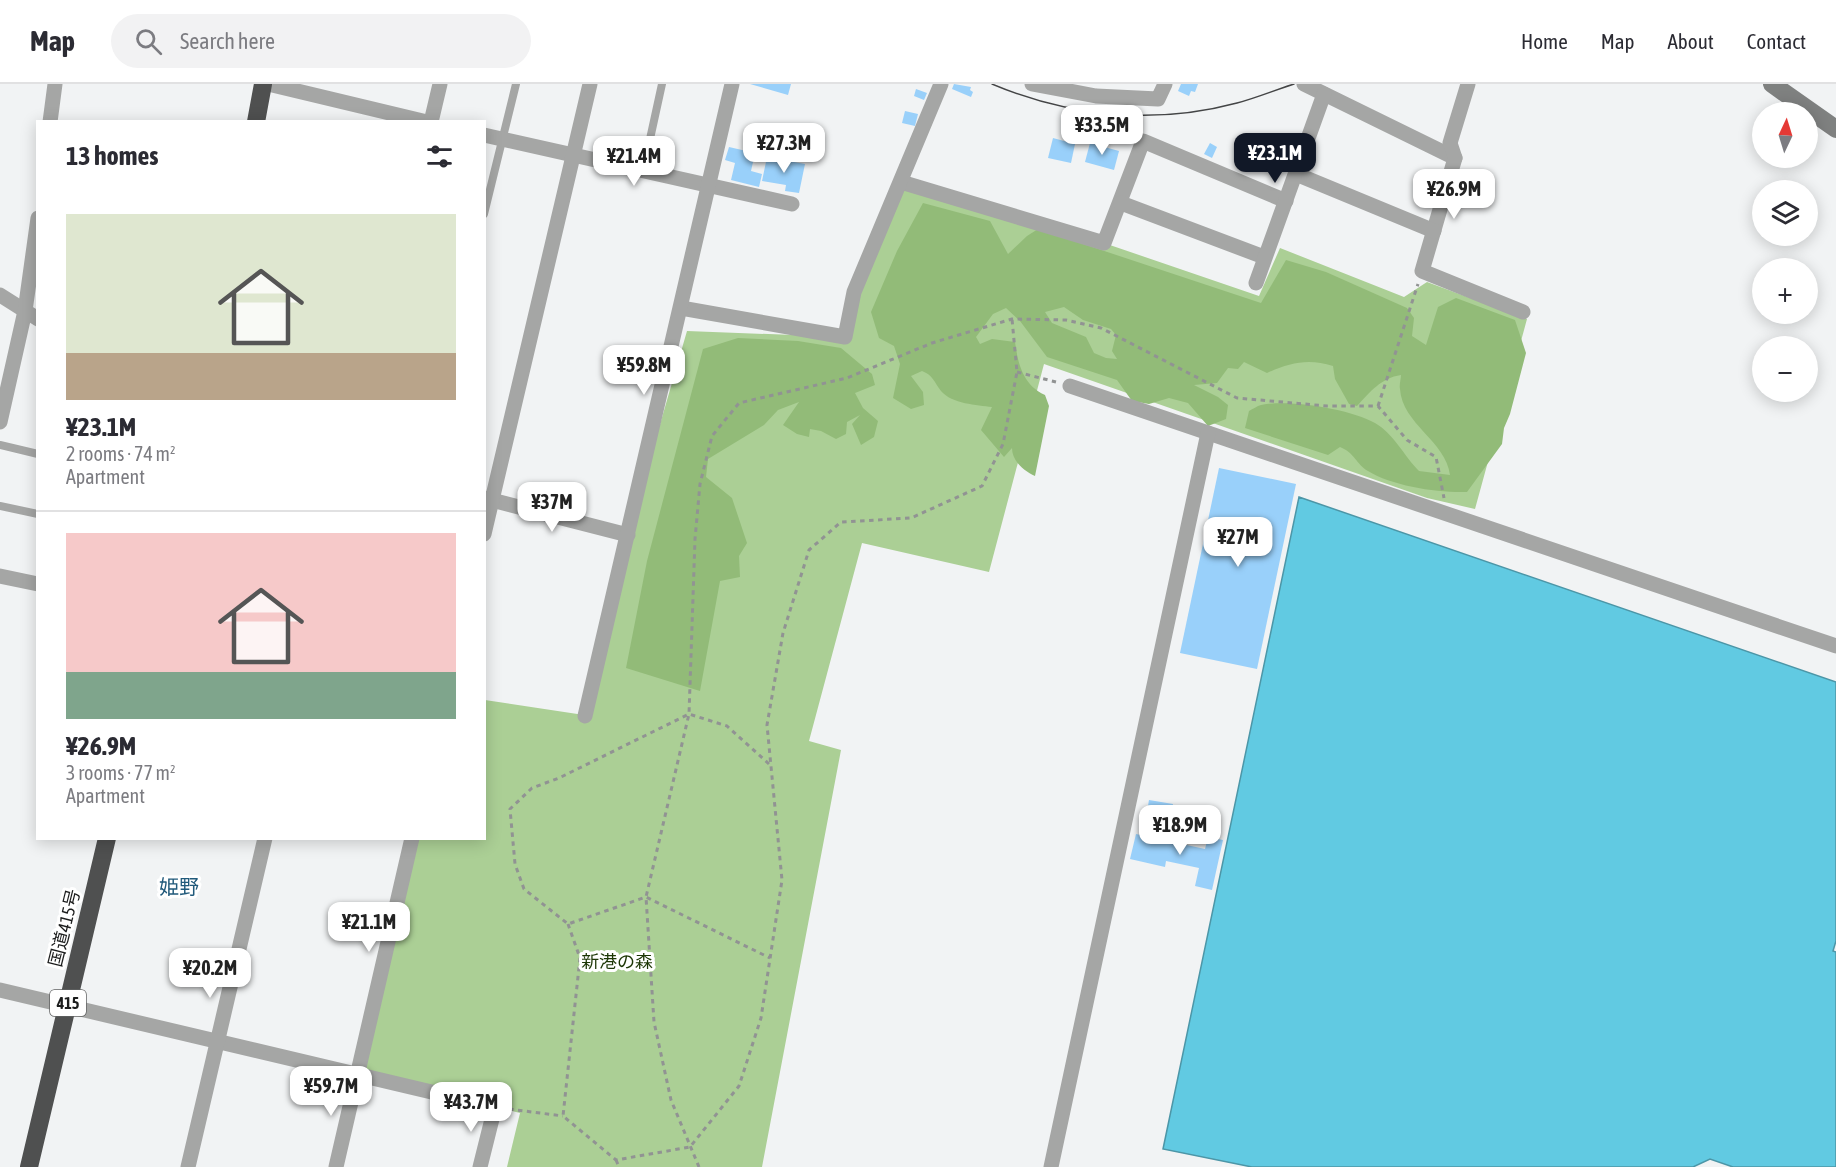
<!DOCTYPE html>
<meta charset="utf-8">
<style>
body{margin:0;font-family:"Asap Condensed","Noto Sans JP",sans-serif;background:#f2f2f3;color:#2b2b33;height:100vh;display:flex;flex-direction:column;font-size:22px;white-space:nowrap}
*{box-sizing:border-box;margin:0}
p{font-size:20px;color:#7c7c81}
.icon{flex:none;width:33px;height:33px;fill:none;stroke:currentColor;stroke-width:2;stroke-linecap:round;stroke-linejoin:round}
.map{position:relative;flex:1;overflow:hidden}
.details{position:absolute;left:36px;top:36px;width:450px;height:720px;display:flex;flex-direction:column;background:#fff;border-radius:0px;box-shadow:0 3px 15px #0003}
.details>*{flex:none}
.needle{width:39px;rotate:4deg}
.tools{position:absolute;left:1752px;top:18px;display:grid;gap:12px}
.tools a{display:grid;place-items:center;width:66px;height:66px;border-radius:50%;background:#fff;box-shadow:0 3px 15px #0003;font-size:30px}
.price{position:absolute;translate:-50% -51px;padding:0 14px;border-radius:12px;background:#fff;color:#222;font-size:20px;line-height:39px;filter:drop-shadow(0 2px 3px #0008)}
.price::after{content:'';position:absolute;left:50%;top:36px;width:18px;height:14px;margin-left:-9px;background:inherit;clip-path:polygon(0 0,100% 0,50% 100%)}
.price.active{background:#111827;color:#fff}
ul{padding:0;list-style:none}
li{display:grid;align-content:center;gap:12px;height:318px;padding:0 30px}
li+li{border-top:2px solid #e1e1e2}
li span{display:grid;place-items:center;height:186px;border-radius:0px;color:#555}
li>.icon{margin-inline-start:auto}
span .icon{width:108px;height:108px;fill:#fffc;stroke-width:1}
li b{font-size:26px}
h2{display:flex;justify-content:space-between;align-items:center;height:72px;padding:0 30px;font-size:26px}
header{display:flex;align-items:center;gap:36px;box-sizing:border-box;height:84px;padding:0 30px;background:#fff;border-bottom:2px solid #e1e1e2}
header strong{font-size:28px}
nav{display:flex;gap:33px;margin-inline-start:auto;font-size:21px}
.search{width:420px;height:54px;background:#f2f2f3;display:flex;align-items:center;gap:15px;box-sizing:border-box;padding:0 21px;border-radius:33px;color:#7c7c81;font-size:22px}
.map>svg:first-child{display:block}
</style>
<header>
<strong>Map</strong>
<div class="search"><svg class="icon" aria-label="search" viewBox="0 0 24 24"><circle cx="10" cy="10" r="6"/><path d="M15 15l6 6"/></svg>Search here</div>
<nav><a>Home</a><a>Map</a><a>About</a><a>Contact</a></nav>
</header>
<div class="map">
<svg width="1836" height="1083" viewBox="0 0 1836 1083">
<rect width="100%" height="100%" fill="#f1f3f4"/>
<polygon fill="#abcf95" points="901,98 1104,159 1259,212 1280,164 1404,213 1427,198 1527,235 1475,425 1427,414 1044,280 989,488 862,459 809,657 841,666 762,1083 507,1083 520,1029 358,990 413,755 484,754 485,616 584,631 628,451 687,247 845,253"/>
<g fill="#92bb78" fill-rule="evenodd">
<path d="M923 119 990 137 1008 170 1027 152 1038 145 1261 219 1286 176 1326 188 1407 224 1414 234 1412 252 1426 261 1438 223 1456 214 1515 236 1526 269 1510 330 1504 344 1502 360 1467 408C1438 409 1392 402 1368 387 1356 380 1355 369 1340 363L1328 371 1245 344 1249 327C1253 325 1257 322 1261 321 1289 315 1350 325 1375 339 1394 350 1404 372 1419 387L1450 391C1446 357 1402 340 1400 305 1399 301 1401 295 1401 291 1381 294 1370 308 1357 322L1349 320 1335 295 1333 282C1308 274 1289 279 1267 289L1244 278 1238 285 1228 284 1217 299 1194 301 1218 313 1228 321 1226 335 1208 342 1188 319 1169 314 1149 320 1132 317 1117 296 1047 273 1020 237 1006 224 993 230 976 253 980 260 992 255 1015 258C1018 280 1023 301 1045 311L1049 322 1035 392C1024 387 1012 377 1012 364L1004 373 981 346 992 323C977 321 952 320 941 307 934 298 933 291 922 287L911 292 923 308 924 321 911 325 893 314 900 280 894 262 879 254 871 228 897 167ZM1064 223 1083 236 1111 245 1116 251 1112 267 1117 275 1106 274 1094 269 1086 253 1052 239 1045 228Z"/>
<polygon points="738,254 798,257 841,264 872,290 875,301 855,309 863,324 878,337 874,353 861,361 852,340 860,331 847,338 846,350 836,355 821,347 810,345 809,353 797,350 783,341 799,318 778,326 764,341 708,375 706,393 732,414 747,459 739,472 740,493 720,497 700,607 626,584 647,477 703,265"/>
</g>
<polygon fill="#61cae2" stroke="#4c96a7" stroke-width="1.5" points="1299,413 1836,598 1836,857 1833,867 1836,868 1836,1083 1733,1083 1710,1075 1693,1083 1252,1083 1163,1065"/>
<g fill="#99d0fa">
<polygon points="750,0 791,0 788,11"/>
<polygon points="954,0 971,3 970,6 973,8 971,13 952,5"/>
<polygon points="1181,0 1198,0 1195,8 1191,7 1189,12 1178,7"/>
<polygon points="916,5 927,9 924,16 914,12"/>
<polygon points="905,27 918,30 915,42 902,39"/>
<polygon points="1053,54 1075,60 1071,79 1048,74"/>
<polygon points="1090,59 1119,67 1114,86 1085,78"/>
<polygon points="1210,59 1217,63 1212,74 1204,70"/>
<polygon points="729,63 755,69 751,87 762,90 759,103 731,96 735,79 725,76"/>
<polygon points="767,73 805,80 799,109 785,107 786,101 762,97"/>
<polygon points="1219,384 1296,400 1257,585 1180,569"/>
<polygon points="1149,716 1173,720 1171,737 1146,733"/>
<polygon points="1154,740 1191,748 1189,757 1152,749"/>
<polygon points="1136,750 1205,765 1208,753 1223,756 1212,806 1195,802 1199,784 1166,777 1165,783 1130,775"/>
</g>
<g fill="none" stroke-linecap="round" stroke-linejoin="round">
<g stroke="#919393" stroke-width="3" stroke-dasharray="4.5 4.5" stroke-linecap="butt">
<polyline points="1017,288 1056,298"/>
<polyline points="1378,322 1418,200"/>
<polyline points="769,680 727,642 689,630 559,694 532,704 510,725 515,780 524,805 568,840 646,813 770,874"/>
<polyline points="568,840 580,874 563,1032 616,1076 690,1063 739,1002 761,934 782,796 767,641 783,549 809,466 841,438 911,434 982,402 1003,360 1017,288 1012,235"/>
<polyline points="509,1025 563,1032"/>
<polyline points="616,1076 619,1083"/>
<polyline points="699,1083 671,1016 654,938 646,813 689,630 695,455 700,400 712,352 739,319 847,294 932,259 1012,235 1066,236 1101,244 1237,314 1327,322 1378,322 1407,356 1436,373 1444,414"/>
</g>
<g stroke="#a5a6a5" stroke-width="8">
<polyline points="643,87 662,0"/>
<polyline points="484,130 516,0"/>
<polyline points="0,361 38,370"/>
<polyline points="0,422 38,430"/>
</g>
<g stroke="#a5a6a5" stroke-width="15">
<polyline points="268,0 427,38"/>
<polyline points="1032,0 1096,12 1158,15 1165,0"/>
<polyline points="1304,0 1455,74"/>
<polyline points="1468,0 1450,59 1455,74 1422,187 1523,228"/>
<polyline points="50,38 55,0"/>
<polyline points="431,38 440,0"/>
<polyline points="484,51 792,120"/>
<polyline points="1296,90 1434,147"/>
<polyline points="901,98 1104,159 1143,57 1286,117"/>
<polyline points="1121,119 1264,173"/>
<polyline points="1256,199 1324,10"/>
<polyline points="0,211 38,235"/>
<polyline points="681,224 845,253 854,208 941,0"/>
<polyline points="1070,302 1836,562"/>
<polyline points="0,338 25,227 38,134"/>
<polyline points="484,414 628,451"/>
<polyline points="484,450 590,0"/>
<polyline points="0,492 38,500"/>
<polyline points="585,632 732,0"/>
<polyline points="0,906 495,1023 480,1083"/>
<polyline points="188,1083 265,754"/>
<polyline points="336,1083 412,754"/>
<polyline points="1051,1083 1208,349"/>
</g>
<polyline stroke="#7f8180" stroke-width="18" points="1772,0 1836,45"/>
<g stroke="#4f5050" stroke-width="18">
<polyline points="256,38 263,0"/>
<polyline points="29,1083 107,754"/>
</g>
<path stroke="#444546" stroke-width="1.5" d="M992 0C1070 33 1155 41 1237 19 1256 14 1275 6 1294 0"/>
</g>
<g text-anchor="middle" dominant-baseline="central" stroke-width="6" stroke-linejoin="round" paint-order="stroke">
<rect fill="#fff" stroke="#606161" stroke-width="1.5" x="50" y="906" width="36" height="26" rx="4.5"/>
<g font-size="16" font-weight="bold" fill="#1c1d1d">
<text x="68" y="919">415</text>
</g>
<g font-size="18" fill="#1c1d1d" stroke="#fff">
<text transform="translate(64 844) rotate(-76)">国道415号</text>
</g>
<g font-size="18" fill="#1c3605" stroke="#fff">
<text x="617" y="877">新港の森</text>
</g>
<g font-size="20" fill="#215a7b" stroke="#fff">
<text x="179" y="802">姫野</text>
</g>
</g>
</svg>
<div class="tools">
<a><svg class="needle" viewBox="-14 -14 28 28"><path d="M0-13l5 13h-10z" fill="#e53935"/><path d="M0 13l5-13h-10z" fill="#7c7c81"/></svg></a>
<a><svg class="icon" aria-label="layers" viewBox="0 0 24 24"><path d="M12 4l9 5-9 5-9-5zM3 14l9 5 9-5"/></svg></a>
<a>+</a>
<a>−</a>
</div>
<b class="price" style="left:1102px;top:72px">¥33.5M</b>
<b class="price" style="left:784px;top:90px">¥27.3M</b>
<b class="price active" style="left:1275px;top:100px">¥23.1M</b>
<b class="price" style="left:634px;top:103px">¥21.4M</b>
<b class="price" style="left:1454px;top:136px">¥26.9M</b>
<b class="price" style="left:644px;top:312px">¥59.8M</b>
<b class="price" style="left:552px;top:449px">¥37M</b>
<b class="price" style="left:1238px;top:484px">¥27M</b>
<b class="price" style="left:1180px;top:772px">¥18.9M</b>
<b class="price" style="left:369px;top:869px">¥21.1M</b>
<b class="price" style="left:210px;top:915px">¥20.2M</b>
<b class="price" style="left:331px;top:1033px">¥59.7M</b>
<b class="price" style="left:471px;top:1049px">¥43.7M</b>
<section class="details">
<h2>13 homes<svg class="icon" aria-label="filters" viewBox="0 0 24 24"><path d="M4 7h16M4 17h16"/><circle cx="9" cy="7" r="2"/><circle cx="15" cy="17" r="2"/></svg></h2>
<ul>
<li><span style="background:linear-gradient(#dfe7d0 75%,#b9a48a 0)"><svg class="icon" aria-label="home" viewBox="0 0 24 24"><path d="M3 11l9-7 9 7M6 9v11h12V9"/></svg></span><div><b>¥23.1M</b><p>2 rooms · 74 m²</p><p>Apartment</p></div></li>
<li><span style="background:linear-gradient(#f6c9c9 75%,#7fa58c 0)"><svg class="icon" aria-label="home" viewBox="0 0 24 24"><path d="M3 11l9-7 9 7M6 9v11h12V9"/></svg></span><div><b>¥26.9M</b><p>3 rooms · 77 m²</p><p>Apartment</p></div></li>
</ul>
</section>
</div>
